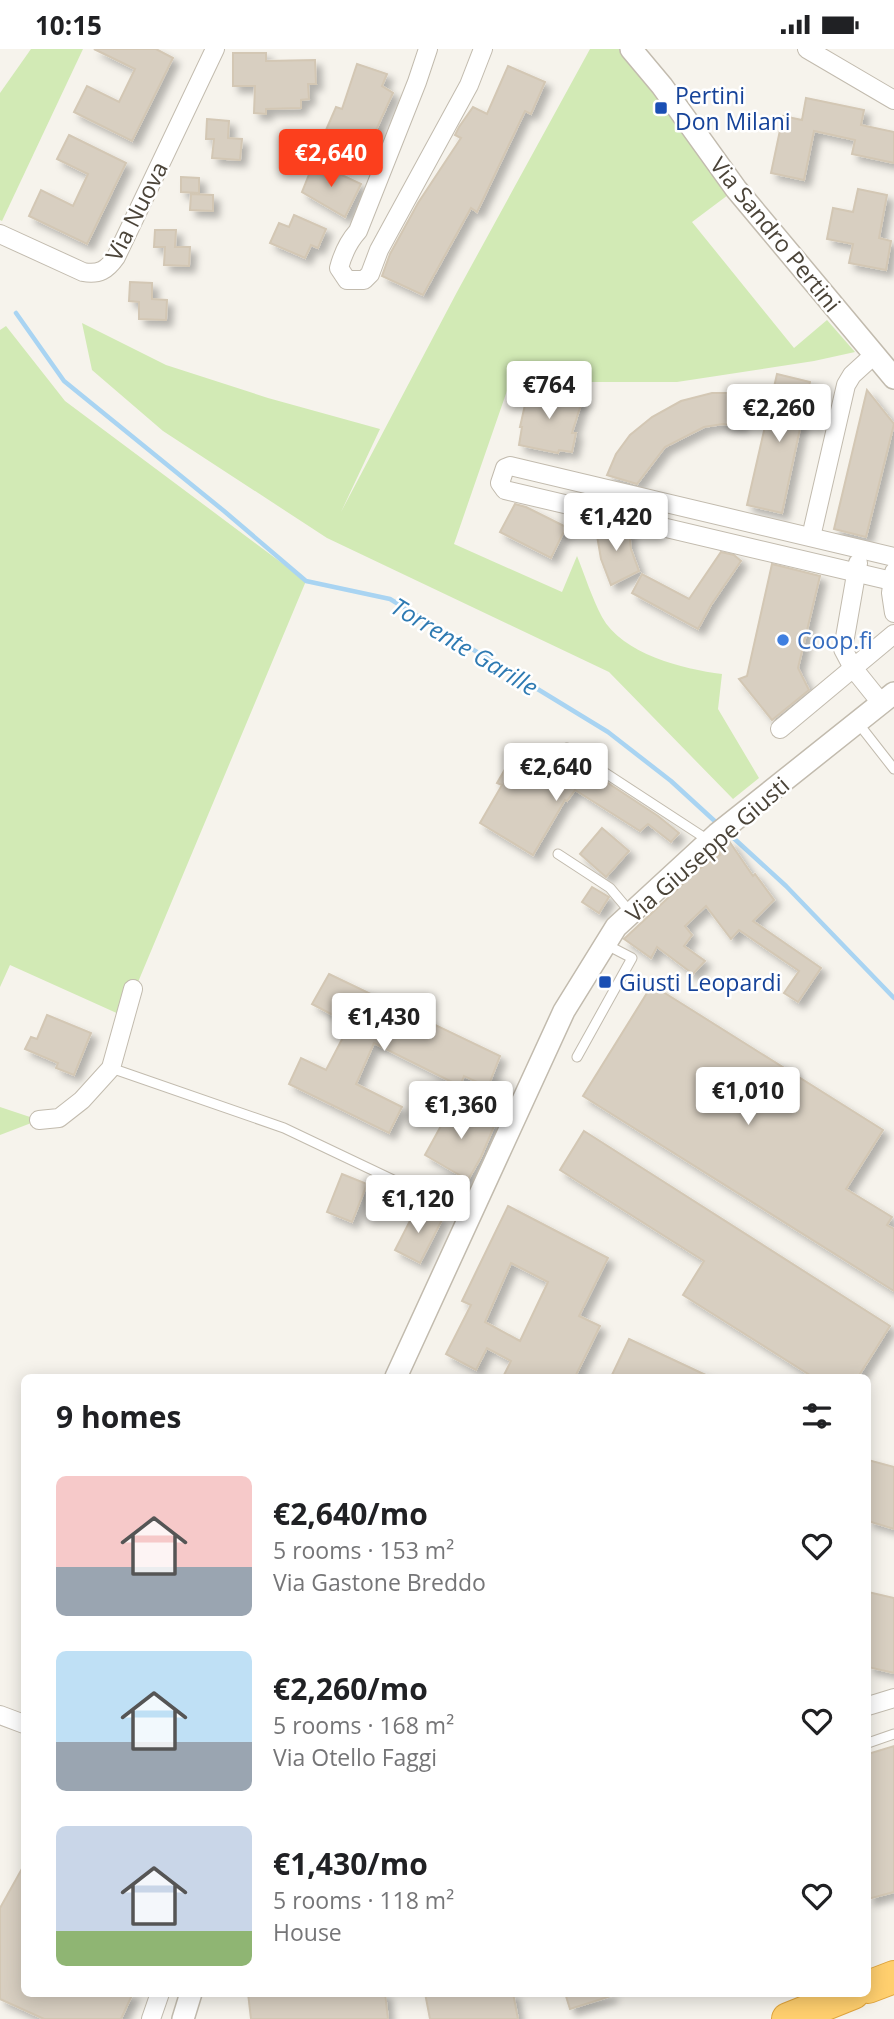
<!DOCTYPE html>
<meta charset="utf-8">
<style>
body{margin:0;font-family:"Open Sans",sans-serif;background:#f2f2f2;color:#202124;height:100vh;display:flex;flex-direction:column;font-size:26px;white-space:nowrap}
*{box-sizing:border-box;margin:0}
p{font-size:23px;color:#757577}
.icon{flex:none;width:38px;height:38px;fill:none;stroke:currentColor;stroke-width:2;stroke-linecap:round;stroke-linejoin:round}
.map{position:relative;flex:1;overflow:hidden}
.details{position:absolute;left:21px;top:1325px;width:850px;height:623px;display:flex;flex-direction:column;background:#fff;border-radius:10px;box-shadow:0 4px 18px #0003}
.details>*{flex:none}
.price{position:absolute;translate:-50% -60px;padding:0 16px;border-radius:7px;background:#fff;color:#222;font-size:23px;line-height:46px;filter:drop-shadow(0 2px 4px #0008)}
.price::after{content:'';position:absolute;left:50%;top:42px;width:21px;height:16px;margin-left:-10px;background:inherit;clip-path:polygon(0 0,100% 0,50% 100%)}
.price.current{background:#fc3f1d;color:#fff}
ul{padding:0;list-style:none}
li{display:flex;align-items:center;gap:21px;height:175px;padding:0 35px}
li span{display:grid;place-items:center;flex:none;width:196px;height:140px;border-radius:10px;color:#555}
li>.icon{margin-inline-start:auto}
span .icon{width:84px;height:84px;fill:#fffc;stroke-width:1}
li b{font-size:30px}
h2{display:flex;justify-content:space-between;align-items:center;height:84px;padding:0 35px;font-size:30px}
.status{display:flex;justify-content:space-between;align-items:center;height:49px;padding:0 35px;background:#fff;direction:ltr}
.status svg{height:19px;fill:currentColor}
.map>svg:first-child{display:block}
</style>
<div class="status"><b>10:15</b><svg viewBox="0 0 49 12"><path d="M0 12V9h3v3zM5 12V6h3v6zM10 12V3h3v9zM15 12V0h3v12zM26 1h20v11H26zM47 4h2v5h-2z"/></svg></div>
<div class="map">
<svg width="894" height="1970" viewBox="0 0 894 1970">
<defs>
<filter id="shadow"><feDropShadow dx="6" dy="6" stdDeviation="3.5" flood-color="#0004"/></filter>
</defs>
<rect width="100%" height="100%" fill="#f6f3ec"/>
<g fill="#d2eab5">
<polygon points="31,0 83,0 2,172 0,171 0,44"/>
<path d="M590 0H623L728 146 692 173 794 299 827 271 855 303 814 312 677 333H573L511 330 454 495 562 543 577 507C585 527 592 549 602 568 622 605 683 620 722 625L718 660 759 729 733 750 609 623 327 489 163 382 92 321 82 274 166 316 268 349 380 380 341 463 457 243Z"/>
<polygon points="6,277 65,352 306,532 128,957 121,966 10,916 0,938 0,281"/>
<polygon points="0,1058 39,1071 0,1086"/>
</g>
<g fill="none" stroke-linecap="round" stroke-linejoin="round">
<g stroke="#a9d4f2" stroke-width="4.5">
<polyline points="16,264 64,332 224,462 306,532 390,550 608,683 671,732 719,776"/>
<polyline points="728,784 786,837 894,949"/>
</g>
</g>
<g fill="#d8cfc1" stroke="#d3c7b4" stroke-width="2" fill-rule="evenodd" filter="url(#shadow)">
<polygon points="94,0 156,0 173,9 132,92 74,63 87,37 119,53 135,20"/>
<polygon points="233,4 266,4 266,12 315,11 316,35 308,35 309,50 301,51 301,59 266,60 266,65 254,64 255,37 233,37"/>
<polygon points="357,15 387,25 382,37 393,44 365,105 323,88 336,58 342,60"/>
<polygon points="508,17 545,33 531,65 525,62 477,163 471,159 423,246 382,227 390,205 418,154 461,89 455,86 459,78 473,58 487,65"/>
<polygon points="806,49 864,61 861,76 894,83 894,114 852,105 855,91 814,82 804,131 771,124 783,67 802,71"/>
<polygon points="207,70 229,72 228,89 242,90 240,111 212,109 214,90 206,90"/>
<polygon points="69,86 126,114 87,195 29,167 41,141 73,157 88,125 57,110"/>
<polygon points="314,113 361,135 345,168 302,143"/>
<polygon points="181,128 199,129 199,144 181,143"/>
<polygon points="858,140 887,146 879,189 891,192 886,221 849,214 853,195 827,190 833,159 853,163"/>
<polygon points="191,145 213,146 213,162 190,161"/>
<polygon points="294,166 326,180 318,199 311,196 305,209 270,194 279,174 289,178"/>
<polygon points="155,181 176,181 175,198 190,198 189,217 164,216 165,198 154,198"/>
<polygon points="130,233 152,234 152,250 167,251 166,271 139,270 139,253 129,252"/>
<polygon points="777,325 810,333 782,464 747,456"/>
<polygon points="529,338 583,349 572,384 576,384 572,403 559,401 558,404 519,396 522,378 520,378"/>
<polygon points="867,341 894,375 866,488 834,480"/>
<polygon points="712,344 744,344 741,377 723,375 704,378 665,398 637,435 607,426 616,405 630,386 652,368 681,352"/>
<polygon points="515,455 526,458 566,478 551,509 500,483"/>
<polygon points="595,475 629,482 631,500 639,522 611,536 601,510"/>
<polygon points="721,503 734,506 741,512 711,556 698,580 632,544 642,525 689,550"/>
<polygon points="772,515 820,527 798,619 809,641 772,671 739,630 747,627"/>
<polygon points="515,703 563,732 565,728 570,731 579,715 658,767 679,784 671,793 648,775 640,782 575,741 567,752 565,751 533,806 480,774 502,736 497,734"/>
<polygon points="602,779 629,802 606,828 580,805"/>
<polygon points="729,792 753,827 755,825 774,851 753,872 821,919 798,953 784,944 799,922 739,881 731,890 706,857 685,877 692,886 684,897 705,912 693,925 657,898 651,909 624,890 699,820 720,806 718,802"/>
<polygon points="592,838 609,848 599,864 582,853"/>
<polygon points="329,925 500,1007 488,1038 464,1027 460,1037 374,994 356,1035 402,1058 389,1084 289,1035 301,1009 326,1021 350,975 312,955"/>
<polygon points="652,936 883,1081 846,1140 892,1168 887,1176 894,1180 894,1242 583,1047"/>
<polygon points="47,966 91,984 74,1026 56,1019 58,1014 25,1000 31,988 37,990"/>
<polygon points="453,1055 495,1075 481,1108 468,1131 425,1106"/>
<polygon points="584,1082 890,1277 858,1328 813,1328 683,1246 704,1212 560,1121"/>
<polygon points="342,1125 367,1135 352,1173 327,1163"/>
<path d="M508 1157 608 1209 579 1267 600 1277 575 1328H503L511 1312 487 1299 476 1321 446 1305 471 1256 462 1252ZM511 1214 548 1233 520 1292 485 1273Z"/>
<polygon points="417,1158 442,1171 420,1214 395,1201"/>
<polygon points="629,1290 710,1328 611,1328"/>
<polygon points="868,1411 894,1418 894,1480 868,1472"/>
<polygon points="868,1543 894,1549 894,1624 868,1618"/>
<polygon points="894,1697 894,1843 868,1850 868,1705"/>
<polygon points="24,1816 24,1944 133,1944 121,1970 44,1970 0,1950 0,1859"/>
<polygon points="248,1944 385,1944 388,1970 251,1970"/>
<polygon points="425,1944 513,1944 518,1970 430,1970"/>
<polygon points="565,1944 611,1944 611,1947 570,1960"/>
</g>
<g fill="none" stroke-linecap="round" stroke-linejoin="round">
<g stroke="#c2bbae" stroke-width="11">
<g id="service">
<polyline points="858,674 894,720"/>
<polyline points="567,699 708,791"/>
<polyline points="558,805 610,839 631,864"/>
<polyline points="577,1008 632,909 607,896"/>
<polyline points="111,1019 284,1079 469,1167"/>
<polyline points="868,1694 894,1685"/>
</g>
</g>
<g stroke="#c2bbae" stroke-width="20">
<g id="minor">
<path d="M428 0 417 33 358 182C348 193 343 204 339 219L347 231H364L370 225 379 201 469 36 483 0"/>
<polyline points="807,0 894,51"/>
<path d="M0 185 83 223C99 226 107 221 116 208L215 0"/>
<polyline points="811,488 846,336 852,326 875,305"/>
<polyline points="858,514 843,600 853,619 882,655"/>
<polyline points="894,523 891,544 894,564"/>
<polyline points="892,532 505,441 500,434 505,419 510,417 894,508"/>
<polyline points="780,680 894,585"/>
<polyline points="39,1071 59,1069 82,1051 111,1019 133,940"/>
<polyline points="868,1657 894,1649"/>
<polyline points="0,1666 24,1675"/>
<polyline points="151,1970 160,1944"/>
</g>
</g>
<g stroke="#c2bbae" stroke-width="24">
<g id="tertiary">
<polyline points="631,0 662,37 736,140 894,329"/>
<polyline points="396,1328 564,962 616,878 717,785 894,644"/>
<polyline points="183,1970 191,1944"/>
</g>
</g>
<g stroke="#e0a43c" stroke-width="34">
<g id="motorway">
<polyline points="868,1938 894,1928"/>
<polyline points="788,1970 853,1944"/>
</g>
</g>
<use href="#service" stroke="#fff" stroke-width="9"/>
<use href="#minor" stroke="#fff" stroke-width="18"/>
<use href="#tertiary" stroke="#fff" stroke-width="21"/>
<use href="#motorway" stroke="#ffcf6e" stroke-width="32"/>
</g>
<g fill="#1a4fb4" stroke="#fff" stroke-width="2.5">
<rect x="654" y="52" width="14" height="14" rx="3.5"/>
<rect x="598" y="926" width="14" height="14" rx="3.5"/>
</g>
<circle fill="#3f7fe0" stroke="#fff" stroke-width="2.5" cx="783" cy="591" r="7"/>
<g text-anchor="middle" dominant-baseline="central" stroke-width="5" stroke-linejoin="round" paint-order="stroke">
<g font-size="23" fill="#164399" stroke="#fff" text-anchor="start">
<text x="675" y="46">Pertini<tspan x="675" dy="26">Don Milani</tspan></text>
<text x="619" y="933">Giusti Leopardi</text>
</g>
<g font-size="23" fill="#4b4439" stroke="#fff">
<text transform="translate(136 162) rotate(-63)">Via Nuova</text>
<text transform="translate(776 185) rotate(51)">Via Sandro Pertini</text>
<text transform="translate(707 800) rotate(-41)">Via Giuseppe Giusti</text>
</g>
<g font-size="23" fill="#366cbe" stroke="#fff" text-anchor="start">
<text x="797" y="591">Coop.fi</text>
</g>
<g font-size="24" font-style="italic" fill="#2e7ab2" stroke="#fff">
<text transform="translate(465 597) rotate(31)">Torrente Garille</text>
</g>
</g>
</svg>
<b class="price current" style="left:331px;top:140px">€2,640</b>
<b class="price" style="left:549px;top:372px">€764</b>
<b class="price" style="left:779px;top:395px">€2,260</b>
<b class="price" style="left:616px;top:504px">€1,420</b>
<b class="price" style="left:556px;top:754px">€2,640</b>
<b class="price" style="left:384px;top:1004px">€1,430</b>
<b class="price" style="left:748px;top:1078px">€1,010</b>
<b class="price" style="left:461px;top:1092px">€1,360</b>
<b class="price" style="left:418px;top:1186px">€1,120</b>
<section class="details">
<h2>9 homes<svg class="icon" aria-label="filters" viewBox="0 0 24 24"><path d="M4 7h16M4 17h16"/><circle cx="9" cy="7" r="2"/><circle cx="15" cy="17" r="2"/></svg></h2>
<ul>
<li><span style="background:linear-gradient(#f6c9c9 65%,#9aa5b1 0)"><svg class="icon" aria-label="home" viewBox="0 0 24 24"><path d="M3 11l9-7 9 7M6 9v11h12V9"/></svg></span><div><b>€2,640/mo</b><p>5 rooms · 153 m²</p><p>Via Gastone Breddo</p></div><svg class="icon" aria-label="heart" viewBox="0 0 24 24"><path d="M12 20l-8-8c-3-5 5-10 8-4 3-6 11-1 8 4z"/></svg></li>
<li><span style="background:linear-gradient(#bfe0f5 65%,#9aa5b1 0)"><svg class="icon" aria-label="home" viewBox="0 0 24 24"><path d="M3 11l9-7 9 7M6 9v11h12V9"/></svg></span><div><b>€2,260/mo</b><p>5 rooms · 168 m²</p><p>Via Otello Faggi</p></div><svg class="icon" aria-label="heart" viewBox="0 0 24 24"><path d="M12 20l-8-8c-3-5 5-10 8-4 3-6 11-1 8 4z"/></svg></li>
<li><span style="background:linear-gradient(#c9d6e8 75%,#8fb573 0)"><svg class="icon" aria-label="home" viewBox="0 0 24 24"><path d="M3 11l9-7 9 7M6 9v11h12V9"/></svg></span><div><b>€1,430/mo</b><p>5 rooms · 118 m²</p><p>House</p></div><svg class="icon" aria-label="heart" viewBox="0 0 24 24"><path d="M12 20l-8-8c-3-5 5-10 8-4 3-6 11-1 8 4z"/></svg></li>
</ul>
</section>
</div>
